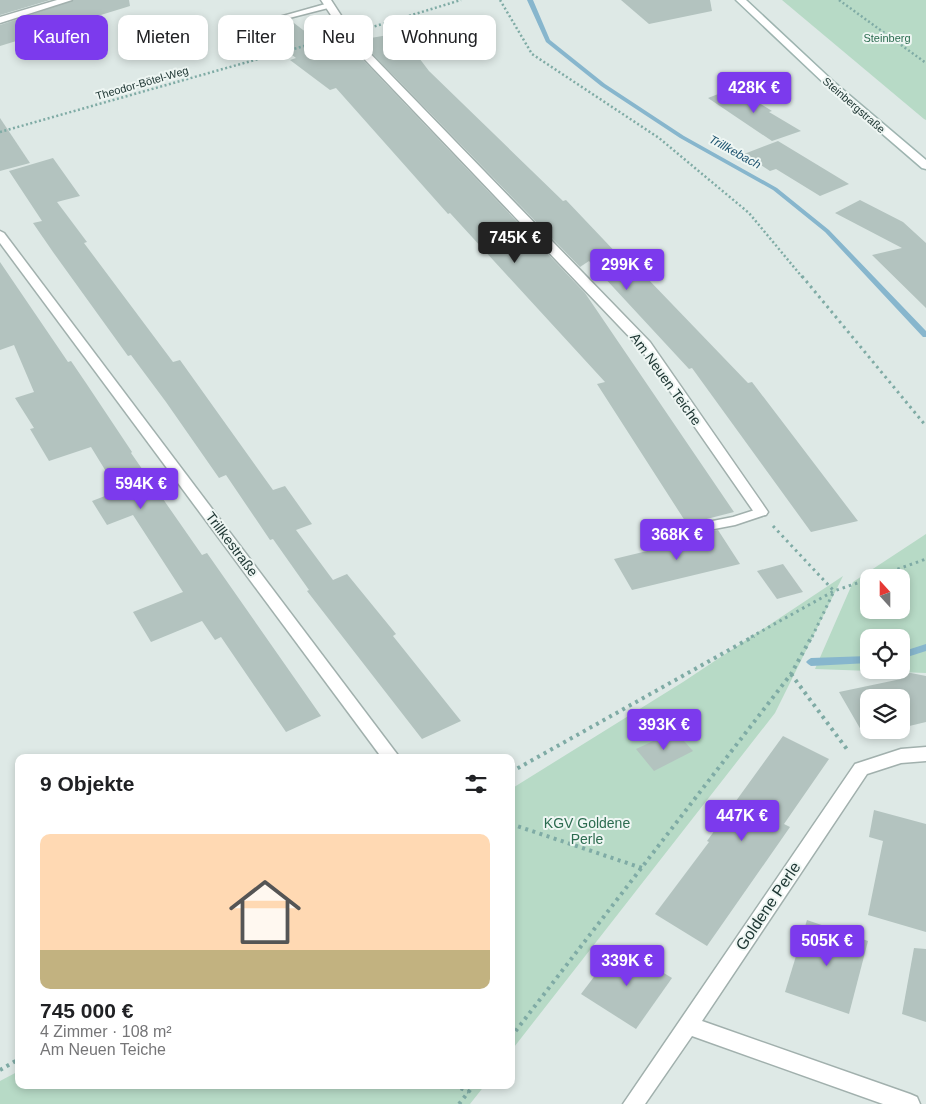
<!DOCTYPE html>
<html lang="de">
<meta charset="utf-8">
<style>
body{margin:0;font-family:Helvetica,sans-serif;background:#f2f2f2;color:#202124;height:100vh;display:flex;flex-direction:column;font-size:19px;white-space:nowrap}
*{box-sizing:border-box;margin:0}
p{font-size:16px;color:#757577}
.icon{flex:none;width:28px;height:28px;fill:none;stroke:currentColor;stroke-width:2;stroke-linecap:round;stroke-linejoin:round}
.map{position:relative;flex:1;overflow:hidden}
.sheet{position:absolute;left:15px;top:754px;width:500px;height:335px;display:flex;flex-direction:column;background:#fff;border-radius:10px;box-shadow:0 2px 8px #0003}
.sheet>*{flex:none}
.guide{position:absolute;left:15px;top:15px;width:500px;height:45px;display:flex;gap:10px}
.needle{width:32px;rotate:339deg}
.controls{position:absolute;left:860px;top:569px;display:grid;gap:10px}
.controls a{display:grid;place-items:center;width:50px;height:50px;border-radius:10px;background:#fff;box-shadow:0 2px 8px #0003;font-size:25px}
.price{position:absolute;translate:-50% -42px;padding:0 11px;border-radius:5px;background:#7c3aed;color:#fff;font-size:16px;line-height:32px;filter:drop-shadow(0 1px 2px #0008)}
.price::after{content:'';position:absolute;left:50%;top:30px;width:15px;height:11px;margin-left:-8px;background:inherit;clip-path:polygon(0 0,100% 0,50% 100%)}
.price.active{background:#222;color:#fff}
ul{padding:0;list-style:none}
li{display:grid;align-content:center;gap:10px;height:265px;padding:0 25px}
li+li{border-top:1px solid #e0e0e0}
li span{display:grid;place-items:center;height:155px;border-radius:10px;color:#555}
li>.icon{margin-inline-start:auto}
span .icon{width:90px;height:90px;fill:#fffc;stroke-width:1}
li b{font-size:21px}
h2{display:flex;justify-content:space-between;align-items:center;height:60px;padding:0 25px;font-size:21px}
.chip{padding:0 18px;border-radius:10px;background:#fff;box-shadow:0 2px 8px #0003;font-size:18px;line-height:45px}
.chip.active{background:#7c3aed;color:#fff}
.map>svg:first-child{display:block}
</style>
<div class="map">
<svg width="926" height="1104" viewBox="0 0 926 1104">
<rect width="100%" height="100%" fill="#dee9e6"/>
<g fill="#b7dac6" fill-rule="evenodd">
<polygon points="782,0 926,0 926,120 924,119"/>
<path d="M926 534V673L815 669 853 582ZM869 578H901V610H869ZM869 638H901V670H869Z"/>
<polygon points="843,576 775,713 511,1051 511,789 683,682"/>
<polygon points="19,1071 19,1085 485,1085 470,1104 0,1104 0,1081"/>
</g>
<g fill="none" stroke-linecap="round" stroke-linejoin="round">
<g fill="#87b6cd" fill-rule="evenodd">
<polygon points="527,0 533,0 550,40 605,84 684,136 777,188 829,230 926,331 926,337 923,337 825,232 773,190 680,138 601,86 546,42"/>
<polygon points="926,644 926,651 901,659 901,652"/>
<polygon points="869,656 869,663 811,666 808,664 806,662 808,660 811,658"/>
</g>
</g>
<g fill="#b3c3bf">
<polygon points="0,0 50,0 0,15"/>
<polygon points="74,0 129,0 130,6 0,46 0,25"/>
<polygon points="621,0 710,0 712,11 649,24"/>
<polygon points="290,20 324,46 346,42 585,293 734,512 687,524 597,384 605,382 450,213 448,214 336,88 330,90 290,60 296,58 259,29"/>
<polygon points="400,33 429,71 563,201 566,200 641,279 647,278 748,383 752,382 858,521 811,532 692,368 689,369 589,261 580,267 359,40"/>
<polygon points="731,89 737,89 772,111 769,112 801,131 772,141 708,98"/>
<polygon points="0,118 30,163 0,171"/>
<polygon points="778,141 849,184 820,196 776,169 770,171 744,154"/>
<polygon points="53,158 80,196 57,202 87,242 84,243 173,362 180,360 273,490 285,486 312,524 296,530 333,580 347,574 396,634 393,636 461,721 422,739 307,591 309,590 273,539 270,540 226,475 219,478 166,402 131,355 128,356 53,252 33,223 42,221 9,171"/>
<polygon points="860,200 903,222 926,243 926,308 872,255 902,248 835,213"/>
<polygon points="0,262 68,362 71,361 86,383 132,452 131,453 202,555 207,553 321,716 286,732 221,637 215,640 202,621 151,642 133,612 183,592 133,515 107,525 92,501 118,491 91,447 49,461 30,429 34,428 15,398 34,392 14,345 0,350"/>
<polygon points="718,530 740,564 632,590 614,559 697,539 694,535"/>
<polygon points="783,564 803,592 777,599 757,571"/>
<polygon points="901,671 926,676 926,722 901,728 901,698 869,698 869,730 893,730 865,737 839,692 901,679"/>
<polygon points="675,731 693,751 654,771 636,749"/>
<polygon points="783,736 829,759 784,824 790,827 707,946 655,914 709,842 707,841"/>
<polygon points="874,810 926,824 926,932 868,915 883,841 869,837"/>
<polygon points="807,920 868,941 849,1014 785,992"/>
<polygon points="618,945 672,978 636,1029 581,994"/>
<polygon points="914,948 926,949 926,1022 902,1014"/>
</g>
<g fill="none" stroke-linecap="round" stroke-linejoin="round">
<g stroke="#a1b0ad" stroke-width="3">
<g id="lane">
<polygon points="329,3 333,5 332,7 262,25 258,23"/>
<polygon points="761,508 767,512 765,515 735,525 672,537 666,533 672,529 733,517"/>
</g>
</g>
<g stroke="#a1b0ad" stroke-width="3">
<g id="street">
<polygon points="57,0 72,0 0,23 0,17"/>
<polygon points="321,0 331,0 357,40 650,342 766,509 768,512 766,515 756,515 640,348 350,44"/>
<polygon points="0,231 4,233 400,758 382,758 0,243"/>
<polygon points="926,747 926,761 901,763 867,774 702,1021 910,1094 917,1097 920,1104 883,1104 692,1036 645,1104 623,1104 855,764 901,749"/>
</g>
</g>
<g stroke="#9eb4b0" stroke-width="3">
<polygon id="secondary" points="736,0 746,0 835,83 926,160 926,169 922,168 828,87"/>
</g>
<g stroke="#7faba5" stroke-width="2.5" stroke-dasharray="2 2.5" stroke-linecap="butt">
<polyline points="500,0 532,54 659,138 749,213 803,278"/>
<polyline points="839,0 926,63"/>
<polyline points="366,29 461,0"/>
<polyline points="0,132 329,39"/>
</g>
<g stroke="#7faba5" stroke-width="3" stroke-dasharray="2.5 4" stroke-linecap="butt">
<polyline points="802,276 926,426"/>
<polyline points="773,526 834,591"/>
<polyline points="873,578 926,559"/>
<polyline points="751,637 834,591 869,579"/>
<polyline points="812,637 834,591"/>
</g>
<g stroke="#7faba5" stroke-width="4" stroke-dasharray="3 4.5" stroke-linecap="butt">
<polyline points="791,674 849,752"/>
<polyline points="511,772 754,636"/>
<polyline points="511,824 642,868"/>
<polyline points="511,1037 791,674 812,636"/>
<polyline points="0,1070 19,1059"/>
<polyline points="454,1085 469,1092"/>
<polyline points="459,1104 474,1085"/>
</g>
<use href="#lane" fill="#fff" fill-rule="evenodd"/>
<use href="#street" fill="#fff" fill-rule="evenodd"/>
<use href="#secondary" fill="#fff" fill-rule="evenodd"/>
</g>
<g text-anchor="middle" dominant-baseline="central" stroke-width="4" stroke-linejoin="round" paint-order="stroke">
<g font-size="11" fill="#2c6c50" stroke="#eef6f3">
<text x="887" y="38">Steinberg</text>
</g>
<g font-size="11" fill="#203835" stroke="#eef6f3">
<text transform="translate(142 83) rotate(-16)">Theodor-Bötel-Weg</text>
<text transform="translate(854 105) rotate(41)">Steinbergstraße</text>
</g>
<g font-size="12" font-style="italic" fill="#1e5470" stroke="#eef6f3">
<text transform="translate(735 152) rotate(29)">Trillkebach</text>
</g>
<g font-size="14" fill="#203835" stroke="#eef6f3">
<text transform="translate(666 379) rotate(54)">Am Neuen Teiche</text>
<text transform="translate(232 544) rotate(53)">Trillkestraße</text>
</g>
<g font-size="14" fill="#2c6c50" stroke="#eef6f3">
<text x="587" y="823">KGV Goldene<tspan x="587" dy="16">Perle</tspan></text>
</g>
<g font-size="16" fill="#203835" stroke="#eef6f3">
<text transform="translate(768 906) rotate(-56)">Goldene Perle</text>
</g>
</g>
</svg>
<div class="controls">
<a><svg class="needle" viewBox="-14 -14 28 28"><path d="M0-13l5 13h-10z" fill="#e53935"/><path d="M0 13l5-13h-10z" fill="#757577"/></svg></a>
<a><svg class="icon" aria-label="locate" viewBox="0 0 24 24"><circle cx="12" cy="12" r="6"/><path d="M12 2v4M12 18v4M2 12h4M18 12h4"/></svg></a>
<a><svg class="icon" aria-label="layers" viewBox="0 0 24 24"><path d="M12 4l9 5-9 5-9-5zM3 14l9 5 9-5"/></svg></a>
</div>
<b class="price" style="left:754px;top:114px">428K €</b>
<b class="price active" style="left:515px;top:264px">745K €</b>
<b class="price" style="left:627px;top:291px">299K €</b>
<b class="price" style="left:141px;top:510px">594K €</b>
<b class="price" style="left:677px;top:561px">368K €</b>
<b class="price" style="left:664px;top:751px">393K €</b>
<b class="price" style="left:742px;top:842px">447K €</b>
<b class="price" style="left:827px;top:967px">505K €</b>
<b class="price" style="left:627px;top:987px">339K €</b>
<div class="guide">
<a class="chip active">Kaufen</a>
<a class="chip">Mieten</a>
<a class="chip">Filter</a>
<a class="chip">Neu</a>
<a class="chip">Wohnung</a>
</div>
<section class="sheet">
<h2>9 Objekte<svg class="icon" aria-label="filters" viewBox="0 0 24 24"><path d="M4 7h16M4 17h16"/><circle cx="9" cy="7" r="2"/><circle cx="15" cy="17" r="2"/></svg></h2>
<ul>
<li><span style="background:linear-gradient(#ffd9b3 75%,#c2b280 0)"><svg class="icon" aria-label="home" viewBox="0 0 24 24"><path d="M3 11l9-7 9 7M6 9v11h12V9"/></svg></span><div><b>745 000 €</b><p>4 Zimmer · 108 m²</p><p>Am Neuen Teiche</p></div></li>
</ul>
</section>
</div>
